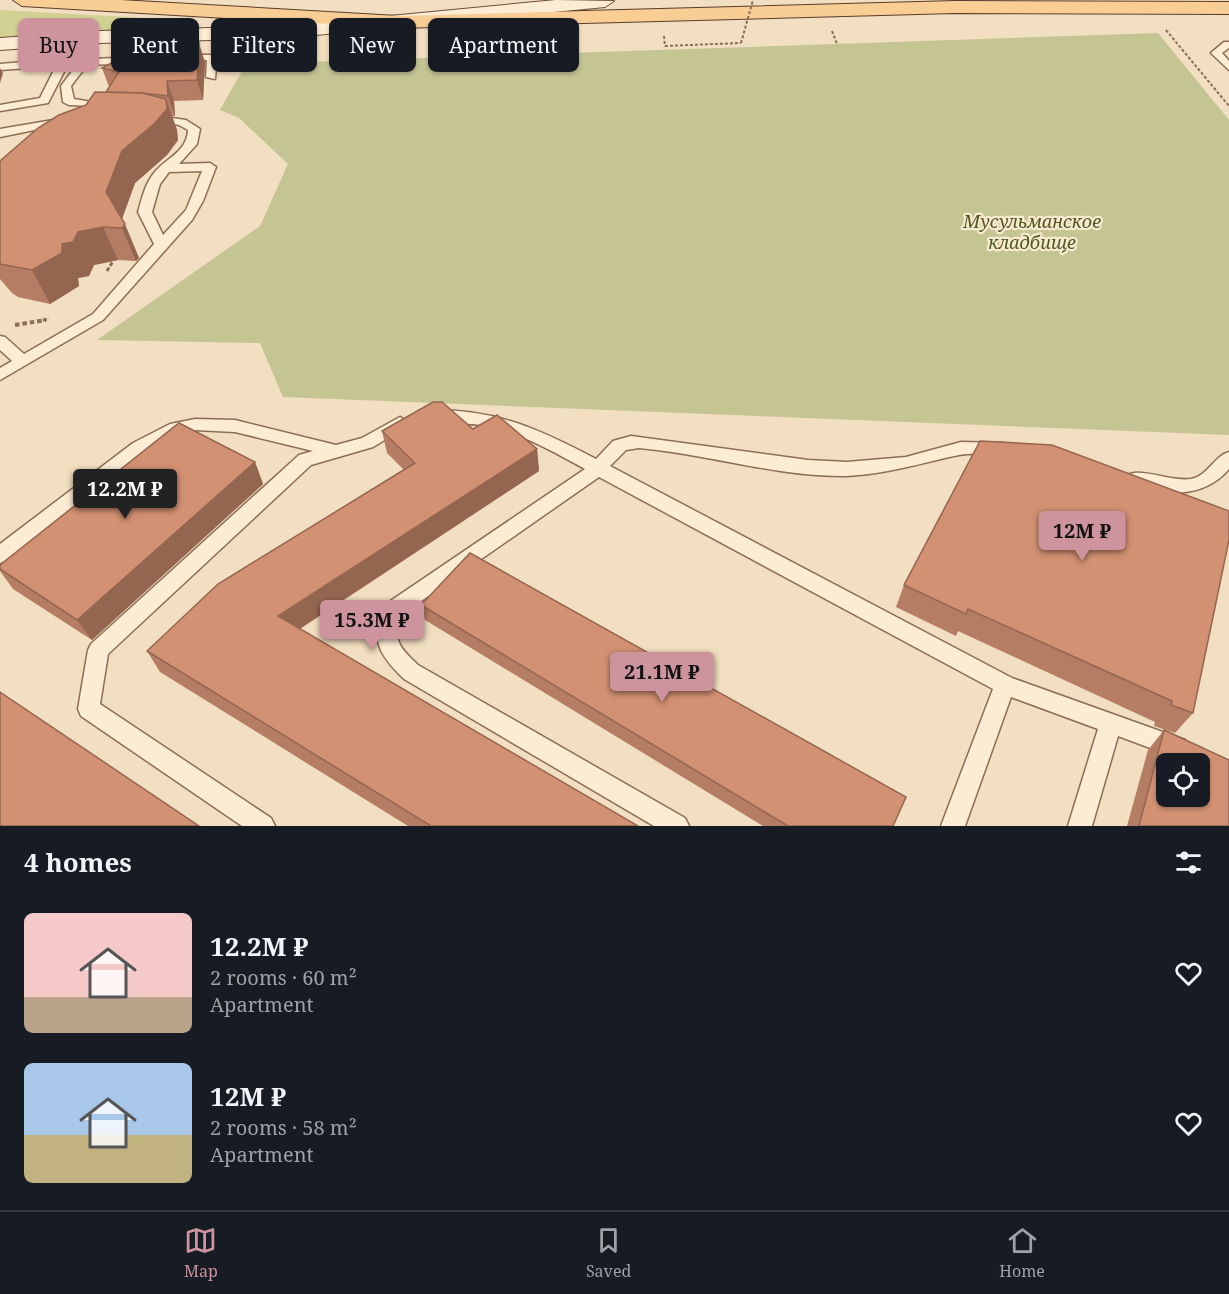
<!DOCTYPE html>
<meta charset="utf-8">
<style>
body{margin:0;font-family:"Noto Serif",serif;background:#20242c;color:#f1f3f6;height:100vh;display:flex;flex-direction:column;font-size:22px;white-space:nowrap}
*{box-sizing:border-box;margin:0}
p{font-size:20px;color:#9ea1a6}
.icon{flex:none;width:33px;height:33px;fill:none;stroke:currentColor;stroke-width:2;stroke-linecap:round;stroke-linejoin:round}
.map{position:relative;height:826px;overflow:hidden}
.panel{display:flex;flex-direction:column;background:#171b24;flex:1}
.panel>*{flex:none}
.banner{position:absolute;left:18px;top:18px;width:600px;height:54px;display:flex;gap:12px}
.tools{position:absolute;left:1156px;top:753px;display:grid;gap:12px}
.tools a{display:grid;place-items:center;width:54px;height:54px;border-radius:9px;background:#171b24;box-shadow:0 2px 4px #0004;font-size:30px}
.price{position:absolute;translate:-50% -51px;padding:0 14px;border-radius:6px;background:#cd949d;color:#111;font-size:20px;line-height:39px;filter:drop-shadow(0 2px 3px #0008)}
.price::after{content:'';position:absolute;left:50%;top:36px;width:18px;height:14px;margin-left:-9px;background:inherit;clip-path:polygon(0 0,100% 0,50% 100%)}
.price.current{background:#222;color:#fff}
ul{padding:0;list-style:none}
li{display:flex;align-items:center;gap:18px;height:150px;padding:0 24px}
li span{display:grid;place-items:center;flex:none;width:168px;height:120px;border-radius:9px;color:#555}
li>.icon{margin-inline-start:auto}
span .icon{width:72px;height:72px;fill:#fffc;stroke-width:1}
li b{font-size:26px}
h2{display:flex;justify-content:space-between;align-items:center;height:72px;padding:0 24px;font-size:26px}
.pill{padding:0 21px;border-radius:9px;background:#171b24;box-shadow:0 2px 4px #0004;font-size:21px;line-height:54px}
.pill.current{background:#cd949d;color:#111}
.tab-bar{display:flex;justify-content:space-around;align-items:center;height:84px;border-top:2px solid #363941;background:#171b24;font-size:16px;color:#9ea1a6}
.tab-bar a{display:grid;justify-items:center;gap:3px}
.tab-bar .current{color:#cd949d}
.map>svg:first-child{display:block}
</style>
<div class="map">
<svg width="1229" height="826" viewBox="0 0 1229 826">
<rect width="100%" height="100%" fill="#f2dec0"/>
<polygon fill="#d0d193" points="0,10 144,18 165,27 0,38"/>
<polygon fill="#c4c593" points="1158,33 1229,120 1229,435 283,397 260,343 97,340 260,226 288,164 239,118 220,110 246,64"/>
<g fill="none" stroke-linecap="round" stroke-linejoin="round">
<g stroke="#8c6d56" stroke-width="3">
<g id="service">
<polygon points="1224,42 1229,42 1229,48 1222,53 1229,61 1229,70 1211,53"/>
<polygon points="91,50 96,53 92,59 139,57 144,60 139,63 87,65 71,86 74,99 92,102 92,106 69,105 63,102 61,86 82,58 70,60 48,103 0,111 0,105 40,98 56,66 0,70 0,64 60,59 62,55"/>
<polygon points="183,55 217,55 215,79 206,77 207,60 179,60 179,56"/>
<path d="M151 115 186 120 200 129 197 144 179 164 210 163 216 167 203 201 192 220 103 320 0 380V368L12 361 0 350V336L5 337 24 354 93 314 154 244 138 212C142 198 145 184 154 173 166 158 187 152 188 130L179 125 147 120V116ZM202 171 186 210 163 235 152 212 160 184 169 172Z"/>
<polygon points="65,118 69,119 69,123 0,137 0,129"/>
<path d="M436 410C499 410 542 431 596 459L613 441 631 436 808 460 847 462 906 457 961 442 1004 443 1007 447 1004 451C989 456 974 452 959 455 920 463 888 474 847 476 777 477 708 454 639 448L626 450 610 466 1012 678 1185 740 1188 747 1185 754 1177 758 1118 736 1092 826H1068L1098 729 1011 697 965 826H941L993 689 599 477 401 615C392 641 400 648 418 665L685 818 689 826H654L404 679C378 654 369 638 386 604L585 469C553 452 522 433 486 426 468 422 448 425 430 420L428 416 430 412Z"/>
<polygon points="400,417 408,423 406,427 373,447 311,465 108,654 100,704 271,818 275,826 242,826 81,716 78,709 88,650 91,644 299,455 313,451 235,432 195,430 175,434 145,452 7,560 0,563 0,544 133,443 170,424 195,419 235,420 336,445 362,438"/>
<path d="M1229 452V469C1202 500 1165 495 1130 484L1127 479 1130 474C1146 469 1171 482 1191 479 1208 476 1214 456 1229 452Z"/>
</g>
</g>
<g stroke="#6e4e3a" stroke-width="2">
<polygon id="secondary" points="556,0 614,1 605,7 285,38 100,43 0,50 0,38 100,31 285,26"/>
</g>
<g stroke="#5a3c2b" stroke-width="2">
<polygon id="primary" points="13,0 120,0 398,16 955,1 1229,2 1229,14 955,13 398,28 22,6"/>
</g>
<g stroke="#8c6d56" stroke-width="2" stroke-dasharray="3 2" stroke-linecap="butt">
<polyline points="1166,30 1229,106"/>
<polyline points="832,31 837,44"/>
<polyline points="664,36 665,46 741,43"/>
</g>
<g stroke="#8c6d56" stroke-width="3" stroke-dasharray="4 2" stroke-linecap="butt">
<polyline points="107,271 113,261"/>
<polyline points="37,321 49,319"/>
</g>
<polyline stroke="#8c6d56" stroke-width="4" stroke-dasharray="4.5 3" stroke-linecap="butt" points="15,325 46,320"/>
<use href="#service" fill="#fcecd4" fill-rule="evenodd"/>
<use href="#secondary" fill="#fcecd4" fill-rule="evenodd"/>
<use href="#primary" fill="#f8ce95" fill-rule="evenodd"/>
<polyline stroke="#8c6d56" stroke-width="2" stroke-dasharray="3 2" stroke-linecap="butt" points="741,43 753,0"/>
</g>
<g fill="#b57d63">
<polygon points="205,62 203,100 174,101 175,116 172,116 177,130 178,140 167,155 135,183 122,219 139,258 136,261 118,260 94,265 89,276 78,278 79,286 50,304 18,297 12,293 0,279 0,161 107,92 109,87 102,68"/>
<polygon points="473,429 537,449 539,471 300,629 638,826 408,826 160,672 147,651 404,470 387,453 382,431"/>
<polygon points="980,441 1193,713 1175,733 1154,726 1155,722 958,631 956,636 896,607 904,585"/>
<polygon points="255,462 263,484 92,640 13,589 0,571 0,565"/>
<polygon points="421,605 893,826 763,826 425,620"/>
<polygon points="1164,730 1229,826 1127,826 1148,750"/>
</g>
<g fill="#946650">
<polygon points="199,43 205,62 203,100 197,80"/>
<polygon points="0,68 3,73 0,83"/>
<polygon points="167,81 174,101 175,116 168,96"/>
<polygon points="166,99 177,130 178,140 167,155 135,183 120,224 106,192 122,151"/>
<polygon points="125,224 139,258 136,261 122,228"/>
<polygon points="103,227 118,260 94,265 89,276 78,278 79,286 50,304 32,270 62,244 78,232"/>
<polygon points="537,449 539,471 287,637 278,616"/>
<polygon points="255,462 263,484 92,640 77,620"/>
</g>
<g fill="#d39173" stroke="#946650" stroke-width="1.5" fill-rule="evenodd">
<polygon points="199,43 197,80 167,81 168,96 142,93 106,92 119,72 102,68 144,46"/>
<polygon points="95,92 142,93 166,99 167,109 155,123 122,151 106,192 125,224 122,228 103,227 78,232 73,242 62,244 62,253 32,270 0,264 0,161 38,128 59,115 86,105"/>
<polygon points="433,402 442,402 473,429 497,415 537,449 278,616 638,826 431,826 147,651 218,584 415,463 382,431"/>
<polygon points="179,423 255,462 77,620 0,569 0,565"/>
<polygon points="980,441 1052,445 1229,511 1229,540 1193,713 1171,705 1172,701 968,609 966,614 904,585"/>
<polygon points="470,553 906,797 893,826 788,826 421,605"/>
<polygon points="0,692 199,826 0,826"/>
<path d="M1164 730 1229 760V826H1139ZM1167 764H1200V796H1167Z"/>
</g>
<g text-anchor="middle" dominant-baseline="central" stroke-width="4.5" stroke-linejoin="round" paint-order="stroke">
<g font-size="18" font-style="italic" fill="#515921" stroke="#f8e9d1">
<text x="1032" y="221">Мусульманское<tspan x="1032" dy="21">кладбище</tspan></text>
</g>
</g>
</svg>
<div class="tools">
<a><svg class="icon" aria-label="locate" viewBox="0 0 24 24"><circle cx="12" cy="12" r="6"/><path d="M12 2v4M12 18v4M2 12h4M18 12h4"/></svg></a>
</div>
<b class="price current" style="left:125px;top:520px">12.2M ₽</b>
<b class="price" style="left:1082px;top:562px">12M ₽</b>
<b class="price" style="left:372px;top:651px">15.3M ₽</b>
<b class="price" style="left:662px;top:703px">21.1M ₽</b>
<div class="banner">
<a class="pill current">Buy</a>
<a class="pill">Rent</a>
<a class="pill">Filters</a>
<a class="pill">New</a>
<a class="pill">Apartment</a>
</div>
</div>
<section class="panel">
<h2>4 homes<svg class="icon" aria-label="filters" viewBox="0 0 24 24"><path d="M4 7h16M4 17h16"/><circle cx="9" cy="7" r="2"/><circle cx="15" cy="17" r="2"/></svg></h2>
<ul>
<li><span style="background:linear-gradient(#f6c9c9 70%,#b9a48a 0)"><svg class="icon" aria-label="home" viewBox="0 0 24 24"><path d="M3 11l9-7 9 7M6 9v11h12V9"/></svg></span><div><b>12.2M ₽</b><p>2 rooms · 60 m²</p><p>Apartment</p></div><svg class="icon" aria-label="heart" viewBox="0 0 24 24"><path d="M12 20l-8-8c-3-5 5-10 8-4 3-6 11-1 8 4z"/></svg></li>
<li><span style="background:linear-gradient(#a9c7e8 60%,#c2b280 0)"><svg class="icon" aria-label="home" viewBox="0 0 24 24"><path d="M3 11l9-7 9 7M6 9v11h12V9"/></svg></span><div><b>12M ₽</b><p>2 rooms · 58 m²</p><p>Apartment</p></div><svg class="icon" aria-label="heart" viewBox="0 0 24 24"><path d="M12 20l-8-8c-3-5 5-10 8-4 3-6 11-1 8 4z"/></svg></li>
</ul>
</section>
<nav class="tab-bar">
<a class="current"><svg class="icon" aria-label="map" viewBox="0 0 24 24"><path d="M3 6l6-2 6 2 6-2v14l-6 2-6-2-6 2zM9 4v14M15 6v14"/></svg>Map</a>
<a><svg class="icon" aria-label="saved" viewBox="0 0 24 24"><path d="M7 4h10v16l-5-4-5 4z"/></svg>Saved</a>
<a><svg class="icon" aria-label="home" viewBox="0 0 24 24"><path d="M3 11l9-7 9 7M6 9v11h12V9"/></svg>Home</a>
</nav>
